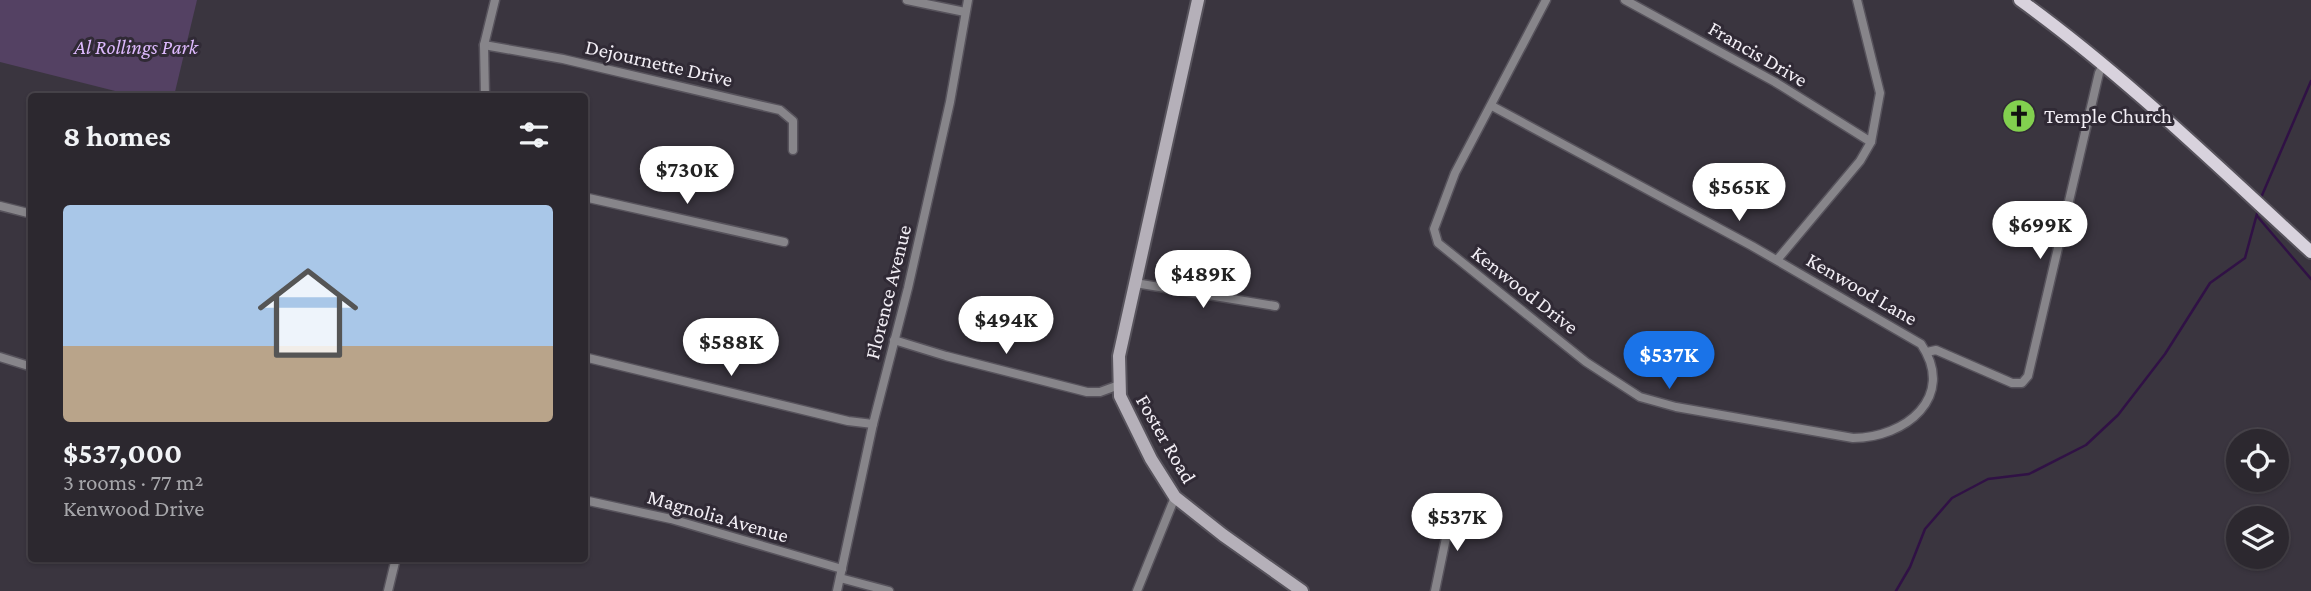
<!DOCTYPE html>
<meta charset="utf-8">
<style>
body{margin:0;font-family:"Crimson Pro",serif;background:#343037;color:#f1f3f6;height:100vh;display:flex;flex-direction:column;font-size:26px;white-space:nowrap}
*{box-sizing:border-box;margin:0}
p{font-size:23px;color:#a6a6aa}
.icon{flex:none;width:38px;height:38px;fill:none;stroke:currentColor;stroke-width:2;stroke-linecap:round;stroke-linejoin:round}
.map{position:relative;flex:1;overflow:hidden}
.details{position:absolute;left:28px;top:93px;width:560px;height:469px;display:flex;flex-direction:column;background:#2c282f;border-radius:7px;box-shadow:0 2px 5px #0004,0 0 0 2px #48444b}
.details>*{flex:none}
.fabs{position:absolute;left:2226px;top:429px;display:grid;gap:14px}
.fabs a{display:grid;place-items:center;width:63px;height:63px;border-radius:50%;background:#2c282f;box-shadow:0 2px 5px #0004,0 0 0 2px #48444b;font-size:35px}
.price{position:absolute;translate:-50% -60px;padding:0 16px;border-radius:24px;background:#fff;color:#222;font-size:23px;line-height:46px;filter:drop-shadow(0 2px 4px #0008)}
.price::after{content:'';position:absolute;left:50%;top:42px;width:21px;height:16px;margin-left:-10px;background:inherit;clip-path:polygon(0 0,100% 0,50% 100%)}
.price.on{background:#1a73e8;color:#fff}
ul{padding:0;list-style:none}
li{display:grid;align-content:center;gap:14px;height:371px;padding:0 35px}
li span{display:grid;place-items:center;height:217px;border-radius:7px;color:#555}
li>.icon{margin-inline-start:auto}
span .icon{width:126px;height:126px;fill:#fffc;stroke-width:1}
li b{font-size:30px}
h2{display:flex;justify-content:space-between;align-items:center;height:84px;padding:0 35px;font-size:30px}
.map>svg:first-child{display:block}
</style>
<div class="map">
<svg width="2311" height="591" viewBox="0 0 2311 591">
<rect width="100%" height="100%" fill="#3a353f"/>
<polygon fill="#544163" points="0,0 197,0 174,96 135,96 0,62"/>
<g fill="none" stroke-linecap="round" stroke-linejoin="round">
<g stroke="#301145" stroke-width="2.5">
<polyline points="2260,200 2311,81"/>
<polyline points="2257,216 2311,279"/>
<polyline points="1896,591 1910,567 1925,529 1952,498 1988,479 2029,474 2086,445 2118,415 2165,354 2210,283 2245,258 2258,210"/>
</g>
<g stroke="#57535c" stroke-width="11">
<g id="street">
<polyline points="907,0 965,12"/>
<polyline points="1625,0 1775,82 1871,142"/>
<polyline points="484,45 563,59 780,110 793,121 793,150"/>
<polyline points="485,96 484,45 495,0"/>
<path d="M1492 106 1752 246 1921 344C1957 397 1905 438 1853 438L1676 407 1640 397 1586 362 1438 243 1434 229 1455 173 1546 0"/>
<polyline points="584,197 784,242"/>
<polyline points="0,206 32,214"/>
<polyline points="1777,260 1860,161 1871,142 1880,93 1857,0"/>
<polyline points="1135,283 1275,306"/>
<polyline points="894,340 946,356 1087,392 1100,392 1119,385"/>
<polyline points="1927,352 1936,350 2012,383 2022,383 2028,376 2099,73 2103,65"/>
<polyline points="0,357 32,367"/>
<polyline points="584,357 848,421 873,424"/>
<polyline points="584,500 671,519 842,569"/>
<polyline points="840,578 889,591"/>
<polyline points="388,591 396,558"/>
<polyline points="837,591 873,424 908,288 950,102 968,0"/>
<polyline points="1137,591 1175,497"/>
<polyline points="1435,591 1452,509"/>
</g>
</g>
<g stroke="#57535c" stroke-width="16">
<polyline id="secondary" points="1198,0 1119,356 1120,396 1151,459 1175,497 1223,535 1302,591"/>
</g>
<g stroke="#57535c" stroke-width="16">
<path id="primary" d="M2020 0C2124 75 2217 166 2311 252"/>
</g>
<use href="#street" stroke="#87858a" stroke-width="8"/>
<use href="#secondary" stroke="#b5b0b9" stroke-width="12"/>
<use href="#primary" stroke="#d8d2dd" stroke-width="12"/>
</g>
<defs>
<g id="church-disc" transform="scale(1.75)"><circle r="9.5" fill="#82d04f" stroke="#302a35"/><path d="M-1.2-6h2.4v3.5h3.3v2.4h-3.3V6h-2.4V-.1h-3.3v-2.4h3.3Z" fill="#111"/></g>
</defs>
<g fill-rule="evenodd">
<use href="#church-disc" x="2019" y="116"/>
</g>
<g text-anchor="middle" dominant-baseline="central" stroke-width="6" stroke-linejoin="round" paint-order="stroke">
<g font-size="21" font-style="italic" fill="#ddb9fd" stroke="#302a35">
<text x="136" y="47">Al Rollings Park</text>
</g>
<g font-size="21" fill="#f2eef5" stroke="#302a35">
<text transform="translate(1758 54) rotate(30)">Francis Drive</text>
<text transform="translate(659 63) rotate(13)">Dejournette Drive</text>
<text transform="translate(1862 289) rotate(30)">Kenwood Lane</text>
<text transform="translate(1525 290) rotate(38)">Kenwood Drive</text>
<text transform="translate(888 292) rotate(-76)">Florence Avenue</text>
<text transform="translate(1166 439) rotate(60)">Foster Road</text>
<text transform="translate(718 516) rotate(16)">Magnolia Avenue</text>
</g>
<g font-size="21" fill="#f2eef5" stroke="#302a35" text-anchor="start">
<text x="2044" y="116">Temple Church</text>
</g>
</g>
</svg>
<div class="fabs">
<a><svg class="icon" aria-label="locate" viewBox="0 0 24 24"><circle cx="12" cy="12" r="6"/><path d="M12 2v4M12 18v4M2 12h4M18 12h4"/></svg></a>
<a><svg class="icon" aria-label="layers" viewBox="0 0 24 24"><path d="M12 4l9 5-9 5-9-5zM3 14l9 5 9-5"/></svg></a>
</div>
<b class="price" style="left:687px;top:206px">$730K</b>
<b class="price" style="left:1739px;top:223px">$565K</b>
<b class="price" style="left:2040px;top:261px">$699K</b>
<b class="price" style="left:1203px;top:310px">$489K</b>
<b class="price" style="left:1006px;top:356px">$494K</b>
<b class="price" style="left:731px;top:378px">$588K</b>
<b class="price on" style="left:1669px;top:391px">$537K</b>
<b class="price" style="left:1457px;top:553px">$537K</b>
<section class="details">
<h2>8 homes<svg class="icon" aria-label="filters" viewBox="0 0 24 24"><path d="M4 7h16M4 17h16"/><circle cx="9" cy="7" r="2"/><circle cx="15" cy="17" r="2"/></svg></h2>
<ul>
<li><span style="background:linear-gradient(#a9c7e8 65%,#b9a48a 0)"><svg class="icon" aria-label="home" viewBox="0 0 24 24"><path d="M3 11l9-7 9 7M6 9v11h12V9"/></svg></span><div><b>$537,000</b><p>3 rooms · 77 m²</p><p>Kenwood Drive</p></div></li>
</ul>
</section>
</div>
